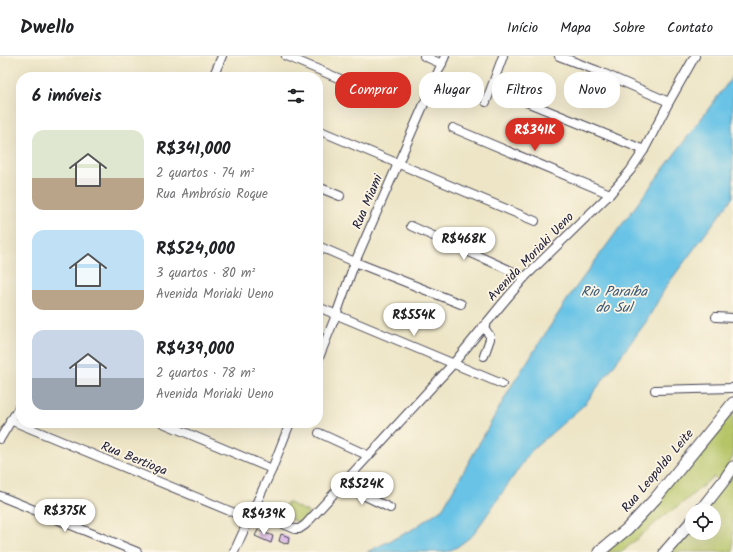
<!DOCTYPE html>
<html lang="pt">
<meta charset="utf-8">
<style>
body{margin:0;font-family:Kalam,sans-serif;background:#f6f6f6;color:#202124;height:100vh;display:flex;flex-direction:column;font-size:15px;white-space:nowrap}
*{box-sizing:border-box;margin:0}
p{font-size:13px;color:#757577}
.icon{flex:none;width:22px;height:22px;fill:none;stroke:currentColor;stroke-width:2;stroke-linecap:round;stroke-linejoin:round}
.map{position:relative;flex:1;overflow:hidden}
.drawer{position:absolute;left:16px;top:16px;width:307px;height:356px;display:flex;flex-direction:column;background:#fff;border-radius:16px;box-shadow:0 4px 16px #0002}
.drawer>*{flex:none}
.banner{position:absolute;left:335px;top:16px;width:338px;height:36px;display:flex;gap:8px}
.fabs{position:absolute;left:685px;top:448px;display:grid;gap:8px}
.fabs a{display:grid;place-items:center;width:36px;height:36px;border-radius:50%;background:#fff;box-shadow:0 4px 16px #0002;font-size:20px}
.price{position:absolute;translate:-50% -34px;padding:0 9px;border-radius:14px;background:#fff;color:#222;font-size:13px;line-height:26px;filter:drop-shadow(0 1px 2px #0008)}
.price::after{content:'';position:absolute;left:50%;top:24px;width:12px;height:9px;margin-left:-6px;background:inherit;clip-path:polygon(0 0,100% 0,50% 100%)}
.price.selected{background:#d93025;color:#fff}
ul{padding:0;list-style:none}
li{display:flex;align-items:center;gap:12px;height:100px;padding:0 16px}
li span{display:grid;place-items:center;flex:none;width:112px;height:80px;border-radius:12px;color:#555}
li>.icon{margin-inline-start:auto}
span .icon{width:48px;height:48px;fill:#fffc;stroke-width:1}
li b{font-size:17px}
h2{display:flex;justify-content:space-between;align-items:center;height:48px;padding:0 16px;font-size:17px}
.pill{padding:0 14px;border-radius:16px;background:#fff;box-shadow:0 4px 16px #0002;font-size:14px;line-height:36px}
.pill.selected{background:#d93025;color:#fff}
header{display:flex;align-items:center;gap:24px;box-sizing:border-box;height:56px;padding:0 20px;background:#fff;border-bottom:1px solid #e0e0e0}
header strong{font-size:19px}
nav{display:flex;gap:22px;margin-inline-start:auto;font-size:14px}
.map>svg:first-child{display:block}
</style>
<header>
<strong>Dwello</strong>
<nav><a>Início</a><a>Mapa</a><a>Sobre</a><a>Contato</a></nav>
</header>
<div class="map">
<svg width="733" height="496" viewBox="0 0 733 496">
<rect width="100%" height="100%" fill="#fcf5e5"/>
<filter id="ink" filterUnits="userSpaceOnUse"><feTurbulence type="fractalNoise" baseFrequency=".025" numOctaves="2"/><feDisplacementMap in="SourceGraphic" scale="8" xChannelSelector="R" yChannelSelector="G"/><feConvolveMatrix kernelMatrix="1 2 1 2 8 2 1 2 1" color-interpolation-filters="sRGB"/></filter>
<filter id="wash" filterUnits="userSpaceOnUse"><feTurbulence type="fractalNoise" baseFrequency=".012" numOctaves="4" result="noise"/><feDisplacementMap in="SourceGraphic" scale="16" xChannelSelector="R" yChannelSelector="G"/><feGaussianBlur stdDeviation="0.9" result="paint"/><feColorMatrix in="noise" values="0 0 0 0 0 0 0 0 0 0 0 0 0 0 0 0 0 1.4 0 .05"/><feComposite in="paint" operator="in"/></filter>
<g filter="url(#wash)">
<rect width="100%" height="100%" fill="#ede5c6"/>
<g fill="#b5c466" stroke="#6c7350">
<polygon points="733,353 733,401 720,425 713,421 684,446 665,459 622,496 606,496"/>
<polygon points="733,411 733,496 664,496 692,463 692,477 714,477 714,455 698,455"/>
<path d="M287 446 308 456C308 461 304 464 300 467L282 459Z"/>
</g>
<polygon fill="#68c3e6" stroke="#457290" points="733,20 733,141 667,229 646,266 585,348 531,395 473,479 457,491 447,496 367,496 410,475 443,452 512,329 571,238 626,163"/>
<g id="blocks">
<g fill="#d1a4eb">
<polygon points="258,474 273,480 271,487 255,480"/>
<polygon points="281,478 289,481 288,488 286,487 285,488 279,485"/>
</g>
</g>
</g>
<g filter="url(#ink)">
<use href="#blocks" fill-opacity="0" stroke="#403f50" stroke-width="1"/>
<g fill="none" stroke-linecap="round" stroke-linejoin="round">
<g stroke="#403f50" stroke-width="10">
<g id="minor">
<polyline points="286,0 378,39"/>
<polyline points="424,0 442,8"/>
<polyline points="559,0 598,15 669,46"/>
<polyline points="213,21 222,0"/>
<polyline points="524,45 644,94"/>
<polyline points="486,46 503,0"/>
<polyline points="453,72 610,138"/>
<polyline points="318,74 535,165"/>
<polyline points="318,131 340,140"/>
<polyline points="411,170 525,221"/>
<polyline points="318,190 355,206 461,248"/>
<polyline points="318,251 502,328"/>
<polyline points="716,261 733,262"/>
<polyline points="483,270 490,280 490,283 484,300"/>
<polyline points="318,304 336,259 355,206 445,0"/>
<polyline points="655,334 733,332"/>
<polyline points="10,364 249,463"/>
<polyline points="163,367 272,413"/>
<polyline points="319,377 369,400"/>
<polyline points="0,383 21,348"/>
<polyline points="342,429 390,452"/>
<polyline points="0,440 137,496"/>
<polyline points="253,455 295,473 299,473 305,469 453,308 502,248 525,221 610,138 630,115 644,94 669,46 695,0"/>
<polyline points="234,496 272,413 290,367"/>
</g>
</g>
<g stroke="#403f50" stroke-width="13">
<g id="major">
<polyline points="700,455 725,423 733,411"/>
<polyline points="599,496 627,473 655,443 733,347"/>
<polyline points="665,496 692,465"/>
</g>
</g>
<use href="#minor" stroke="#fff" stroke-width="8"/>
<use href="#major" stroke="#fff" stroke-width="11"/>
</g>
</g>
<g text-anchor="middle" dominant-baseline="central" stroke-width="3.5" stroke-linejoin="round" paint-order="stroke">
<g font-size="13" fill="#22223b" stroke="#fcf5e5">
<text transform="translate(368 146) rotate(-67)">Rua Miami</text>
<text transform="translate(531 201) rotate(-46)">Avenida Moriaki Ueno</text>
<text transform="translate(134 403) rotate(22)">Rua Bertioga</text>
<text transform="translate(658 415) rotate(-50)">Rua Leopoldo Leite</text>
</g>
<g font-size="14" font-style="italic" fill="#3a5a77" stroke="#fcf5e5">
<text x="614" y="236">Rio Paraíba<tspan x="614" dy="16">do Sul</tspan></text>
</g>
</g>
</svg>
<div class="fabs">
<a><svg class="icon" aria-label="locate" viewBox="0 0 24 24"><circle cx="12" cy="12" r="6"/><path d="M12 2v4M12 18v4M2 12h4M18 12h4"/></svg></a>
</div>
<b class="price selected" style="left:535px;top:96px">R$341K</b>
<b class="price" style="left:464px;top:205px">R$468K</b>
<b class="price" style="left:414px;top:281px">R$554K</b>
<b class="price" style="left:362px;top:450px">R$524K</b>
<b class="price" style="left:65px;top:477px">R$375K</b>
<b class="price" style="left:264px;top:480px">R$439K</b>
<div class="banner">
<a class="pill selected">Comprar</a>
<a class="pill">Alugar</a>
<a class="pill">Filtros</a>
<a class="pill">Novo</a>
</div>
<section class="drawer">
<h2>6 imóveis<svg class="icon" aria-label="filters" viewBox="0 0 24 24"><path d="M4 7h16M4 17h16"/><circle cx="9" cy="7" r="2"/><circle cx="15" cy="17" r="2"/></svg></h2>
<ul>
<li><span style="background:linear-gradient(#dfe7d0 60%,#b9a48a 0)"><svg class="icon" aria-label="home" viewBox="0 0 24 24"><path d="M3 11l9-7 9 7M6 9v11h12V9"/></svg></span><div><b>R$341,000</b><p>2 quartos · 74 m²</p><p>Rua Ambrósio Roque</p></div></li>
<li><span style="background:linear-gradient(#bfe0f5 75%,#b9a48a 0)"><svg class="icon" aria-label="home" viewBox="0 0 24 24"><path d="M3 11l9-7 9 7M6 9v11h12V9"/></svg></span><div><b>R$524,000</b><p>3 quartos · 80 m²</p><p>Avenida Moriaki Ueno</p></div></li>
<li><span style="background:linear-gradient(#c9d6e8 60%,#9aa5b1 0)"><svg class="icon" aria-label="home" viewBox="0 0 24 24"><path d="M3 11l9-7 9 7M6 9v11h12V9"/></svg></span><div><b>R$439,000</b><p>2 quartos · 78 m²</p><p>Avenida Moriaki Ueno</p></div></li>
</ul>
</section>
</div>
